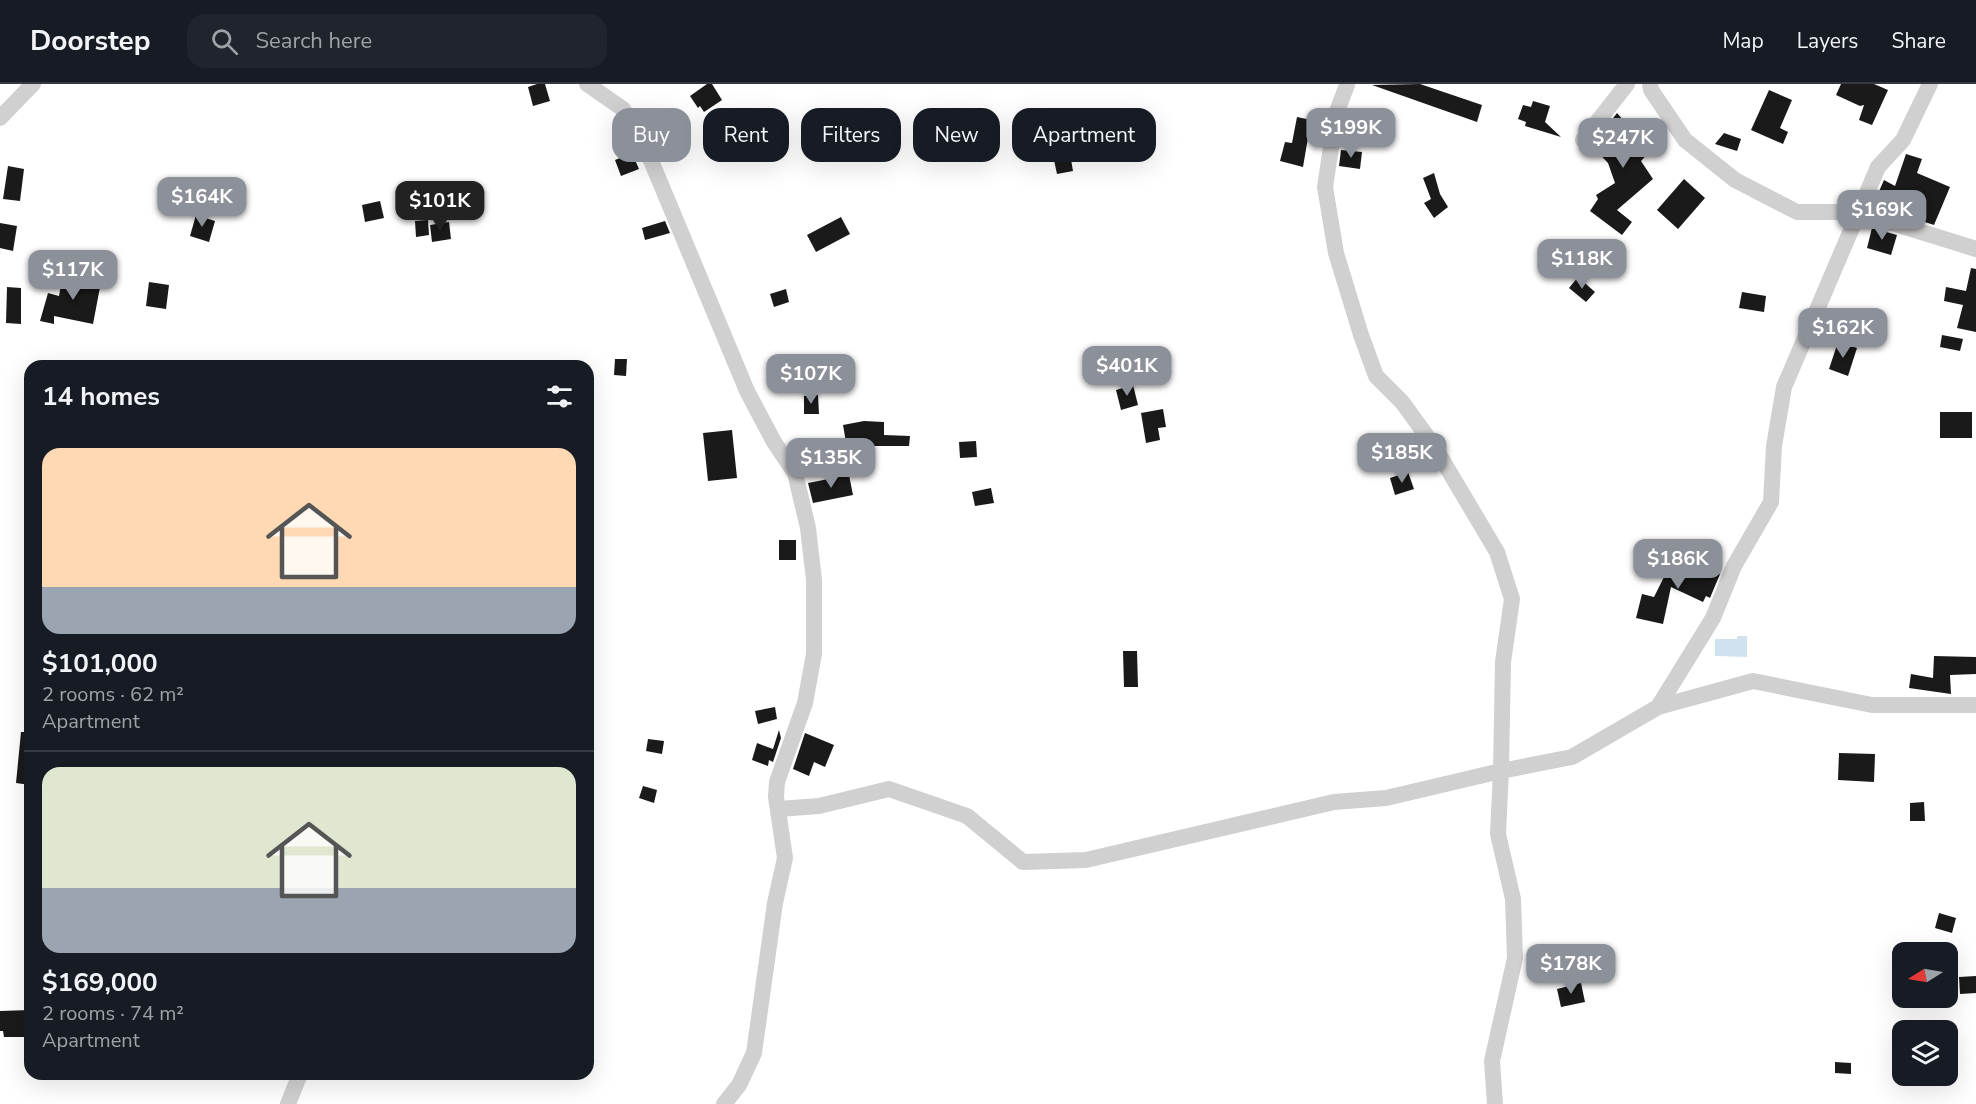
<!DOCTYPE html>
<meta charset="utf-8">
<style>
body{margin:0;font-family:"Nunito Sans",sans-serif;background:#20242c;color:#f1f3f6;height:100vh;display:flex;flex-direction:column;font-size:22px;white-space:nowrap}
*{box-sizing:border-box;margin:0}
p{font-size:20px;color:#9ea1a6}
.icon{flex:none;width:33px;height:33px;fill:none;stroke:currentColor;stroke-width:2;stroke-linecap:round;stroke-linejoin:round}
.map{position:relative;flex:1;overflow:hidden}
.drawer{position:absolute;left:24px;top:276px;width:570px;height:720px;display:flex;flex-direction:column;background:#171b24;border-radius:18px;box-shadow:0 6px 24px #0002}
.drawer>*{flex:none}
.banner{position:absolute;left:612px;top:24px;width:570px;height:54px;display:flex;gap:12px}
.needle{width:39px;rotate:259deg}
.tools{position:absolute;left:1892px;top:858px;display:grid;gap:12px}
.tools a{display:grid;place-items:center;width:66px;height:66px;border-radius:12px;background:#171b24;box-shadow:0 6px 24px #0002;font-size:30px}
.price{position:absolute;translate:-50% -51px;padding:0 14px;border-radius:12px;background:#8c9099;color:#fff;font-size:20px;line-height:39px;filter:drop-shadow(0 2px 3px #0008)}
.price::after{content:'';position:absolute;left:50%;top:36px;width:18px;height:14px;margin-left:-9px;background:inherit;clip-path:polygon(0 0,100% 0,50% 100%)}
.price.active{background:#222;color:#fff}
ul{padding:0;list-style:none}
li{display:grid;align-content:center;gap:12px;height:318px;padding:0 18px}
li+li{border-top:2px solid #363941}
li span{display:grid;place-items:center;height:186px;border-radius:18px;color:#555}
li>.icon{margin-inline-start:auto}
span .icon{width:108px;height:108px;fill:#fffc;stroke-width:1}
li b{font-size:26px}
h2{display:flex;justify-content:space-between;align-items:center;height:72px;padding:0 18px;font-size:26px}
.pill{padding:0 21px;border-radius:18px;background:#171b24;box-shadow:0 6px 24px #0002;font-size:21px;line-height:54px}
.pill.active{background:#8c9099;color:#fff}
header{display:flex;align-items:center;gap:36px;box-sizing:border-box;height:84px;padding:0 30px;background:#171b24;border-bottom:2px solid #363941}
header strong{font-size:28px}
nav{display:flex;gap:33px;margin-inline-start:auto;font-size:21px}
.search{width:420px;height:54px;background:#20242c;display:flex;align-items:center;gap:15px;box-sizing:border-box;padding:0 21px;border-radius:18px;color:#9ea1a6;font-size:22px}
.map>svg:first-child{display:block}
</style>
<header>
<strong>Doorstep</strong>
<div class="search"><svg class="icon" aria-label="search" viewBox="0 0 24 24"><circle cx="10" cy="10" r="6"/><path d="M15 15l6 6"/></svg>Search here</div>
<nav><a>Map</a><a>Layers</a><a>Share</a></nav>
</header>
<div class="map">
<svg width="1976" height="1020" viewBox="0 0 1976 1020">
<rect width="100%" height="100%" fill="#fff"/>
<polygon fill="#cfe2ee" points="1737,552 1747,552 1747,573 1715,572 1715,555 1737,555"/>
<g fill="#1a1a1a">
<polygon points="537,0 545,0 550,17 533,22 528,3"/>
<polygon points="707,0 712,0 722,16 704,28 700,22 698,24 690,12"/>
<polygon points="1420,0 1482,21 1477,38 1372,1"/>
<polygon points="1841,0 1874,0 1888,6 1872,41 1859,36 1864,21 1860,22 1836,11"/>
<polygon points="1769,6 1792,16 1780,44 1788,48 1783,60 1751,46"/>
<polygon points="1533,17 1550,22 1545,38 1561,53 1525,42 1526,38 1518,35 1523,21 1531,23"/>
<polygon points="1617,29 1634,48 1644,38 1661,55 1641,77 1653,95 1617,126 1632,138 1622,151 1590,127 1598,115 1596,111 1615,99 1608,79 1592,62"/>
<polygon points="1297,33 1311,36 1303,83 1280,77 1285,58 1292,59"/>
<polygon points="726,48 728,52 741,48 748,66 719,78 712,60 716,58 714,52"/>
<polygon points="1724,49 1741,55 1737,67 1715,60"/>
<polygon points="1068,58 1073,87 1057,90 1051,62"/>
<polygon points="1341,66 1362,68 1360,85 1339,82"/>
<polygon points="632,69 639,85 621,92 615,76"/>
<polygon points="1906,70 1922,75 1917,89 1950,103 1934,141 1873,121 1884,96 1895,102"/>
<polygon points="8,82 24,85 20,117 3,115"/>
<polygon points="1434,89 1440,110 1448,123 1434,134 1424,119 1431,115 1423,94"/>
<polygon points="1684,95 1705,114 1678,145 1657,126"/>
<polygon points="380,117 384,134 365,138 362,121"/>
<polygon points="196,131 215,137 209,158 190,152"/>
<polygon points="841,133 850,150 816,168 807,151"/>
<polygon points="428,136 429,151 416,153 415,137"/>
<polygon points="665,137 670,149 645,156 642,144"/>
<polygon points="449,138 451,155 432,158 430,141"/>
<polygon points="0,139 17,142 13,167 0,164"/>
<polygon points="1872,144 1897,151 1891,171 1867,164"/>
<polygon points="1971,184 1976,185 1976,248 1957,244 1963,221 1944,217 1946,203 1966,207"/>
<polygon points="63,190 101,198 93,240 54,232 54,240 40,237 48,209 59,212"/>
<polygon points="1578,193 1595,208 1586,218 1569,204"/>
<polygon points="149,198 169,201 166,225 146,222"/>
<polygon points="7,203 21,204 21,240 6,239"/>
<polygon points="786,205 789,218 774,223 770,210"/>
<polygon points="1742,208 1766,212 1764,228 1739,224"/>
<polygon points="1942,251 1963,255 1960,267 1940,263"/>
<polygon points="1838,258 1857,264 1848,292 1829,285"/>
<polygon points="615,275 627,275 626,292 614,291"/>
<polygon points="1133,301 1138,321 1121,326 1116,306"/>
<polygon points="818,311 819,330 804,330 804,312"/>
<polygon points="1163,325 1166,343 1158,344 1160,356 1146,359 1141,329"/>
<rect x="1940" y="328" width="32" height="26"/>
<polygon points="864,337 884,338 884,351 910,352 909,362 866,362 866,367 848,370 843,341"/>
<polygon points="732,346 737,394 708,397 703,349"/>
<polygon points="976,357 977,373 960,374 959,358"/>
<polygon points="1408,388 1414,405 1395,411 1390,394"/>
<polygon points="849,391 853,411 813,419 808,399"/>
<polygon points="991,404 994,419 975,422 972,408"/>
<rect x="779" y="456" width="17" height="20"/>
<polygon points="1673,475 1677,476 1674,491 1683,496 1692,476 1720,490 1710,514 1706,512 1703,518 1671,503 1663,540 1636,534 1642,510 1654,513"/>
<polygon points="1123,567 1137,567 1138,603 1124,603"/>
<polygon points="1934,572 1976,573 1976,590 1950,591 1951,610 1909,604 1911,590 1933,594"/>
<polygon points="775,623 777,635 758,640 755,627"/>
<polygon points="779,646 781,654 773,678 769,676 768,682 752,676 757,659 773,665"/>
<polygon points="21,648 30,648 30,701 16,699"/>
<polygon points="805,649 834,661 825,683 814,678 809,692 793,685"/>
<polygon points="648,655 664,657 662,670 646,667"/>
<polygon points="1839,669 1875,670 1874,698 1838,696"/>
<polygon points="643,702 657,706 654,719 639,714"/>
<polygon points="1924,718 1925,737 1910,737 1910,719"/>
<polygon points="1939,829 1956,834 1952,849 1935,844"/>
<polygon points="1976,892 1976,909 1960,910 1959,893"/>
<polygon points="1581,899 1585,918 1561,923 1557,905"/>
<polygon points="30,926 30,940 25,940 25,953 4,953 3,947 0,947 0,927"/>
<polygon points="1835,978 1851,979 1851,990 1835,989"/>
</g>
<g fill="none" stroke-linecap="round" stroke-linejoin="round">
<g stroke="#d0d0d0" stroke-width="16">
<polyline points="587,0 623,25 642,55 747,307 774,358 795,389 808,444 814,496 814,570 805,619 777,698 776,713 785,774 775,819 754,969 739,1001 724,1020"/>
<polyline points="1650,0 1651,6 1685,56 1735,96 1797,128 1857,128 1976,165"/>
<polyline points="0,34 33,0"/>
<polyline points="1583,56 1627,0"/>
<polyline points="1658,623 1713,534 1734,482 1771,418 1774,362 1784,303 1878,83 1903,56 1930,0"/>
<polyline points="779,725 819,722 889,705 967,732 1023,778 1086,776 1334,718 1386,714 1501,687 1503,578 1512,515 1497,468 1434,362 1402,318 1376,292 1361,251 1336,169 1325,103 1336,30 1347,1"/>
<polyline points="288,1020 300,990"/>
<polyline points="1495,1020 1492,977 1515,874 1513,815 1498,750 1501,687 1572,673 1658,623 1753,597 1872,621 1976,621"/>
</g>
</g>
</svg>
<div class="tools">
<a><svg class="needle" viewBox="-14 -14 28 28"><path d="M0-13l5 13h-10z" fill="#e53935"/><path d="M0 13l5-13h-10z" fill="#9ea1a6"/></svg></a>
<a><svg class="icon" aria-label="layers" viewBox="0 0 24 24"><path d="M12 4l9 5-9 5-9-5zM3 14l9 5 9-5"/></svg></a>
</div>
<b class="price" style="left:1351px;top:75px">$199K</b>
<b class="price" style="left:1623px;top:85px">$247K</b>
<b class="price" style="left:202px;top:144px">$164K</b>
<b class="price active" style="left:440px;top:148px">$101K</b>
<b class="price" style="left:1882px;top:157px">$169K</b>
<b class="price" style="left:1582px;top:206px">$118K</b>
<b class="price" style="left:73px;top:217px">$117K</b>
<b class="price" style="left:1843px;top:275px">$162K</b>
<b class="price" style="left:1127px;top:313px">$401K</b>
<b class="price" style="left:811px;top:321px">$107K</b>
<b class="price" style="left:1402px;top:400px">$185K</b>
<b class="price" style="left:831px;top:405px">$135K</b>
<b class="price" style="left:1678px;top:506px">$186K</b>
<b class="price" style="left:1571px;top:911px">$178K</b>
<div class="banner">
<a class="pill active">Buy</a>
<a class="pill">Rent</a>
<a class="pill">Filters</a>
<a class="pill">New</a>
<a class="pill">Apartment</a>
</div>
<section class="drawer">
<h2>14 homes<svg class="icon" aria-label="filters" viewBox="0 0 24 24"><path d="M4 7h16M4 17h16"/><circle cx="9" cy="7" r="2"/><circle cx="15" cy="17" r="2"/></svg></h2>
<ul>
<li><span style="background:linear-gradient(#ffd9b3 75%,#9aa5b1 0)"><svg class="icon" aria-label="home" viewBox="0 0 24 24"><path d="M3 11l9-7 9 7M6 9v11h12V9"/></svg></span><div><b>$101,000</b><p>2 rooms · 62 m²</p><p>Apartment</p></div></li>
<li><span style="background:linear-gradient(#dfe7d0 65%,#9aa5b1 0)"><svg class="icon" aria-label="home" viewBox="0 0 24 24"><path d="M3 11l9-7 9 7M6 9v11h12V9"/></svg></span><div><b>$169,000</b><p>2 rooms · 74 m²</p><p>Apartment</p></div></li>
</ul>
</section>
</div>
